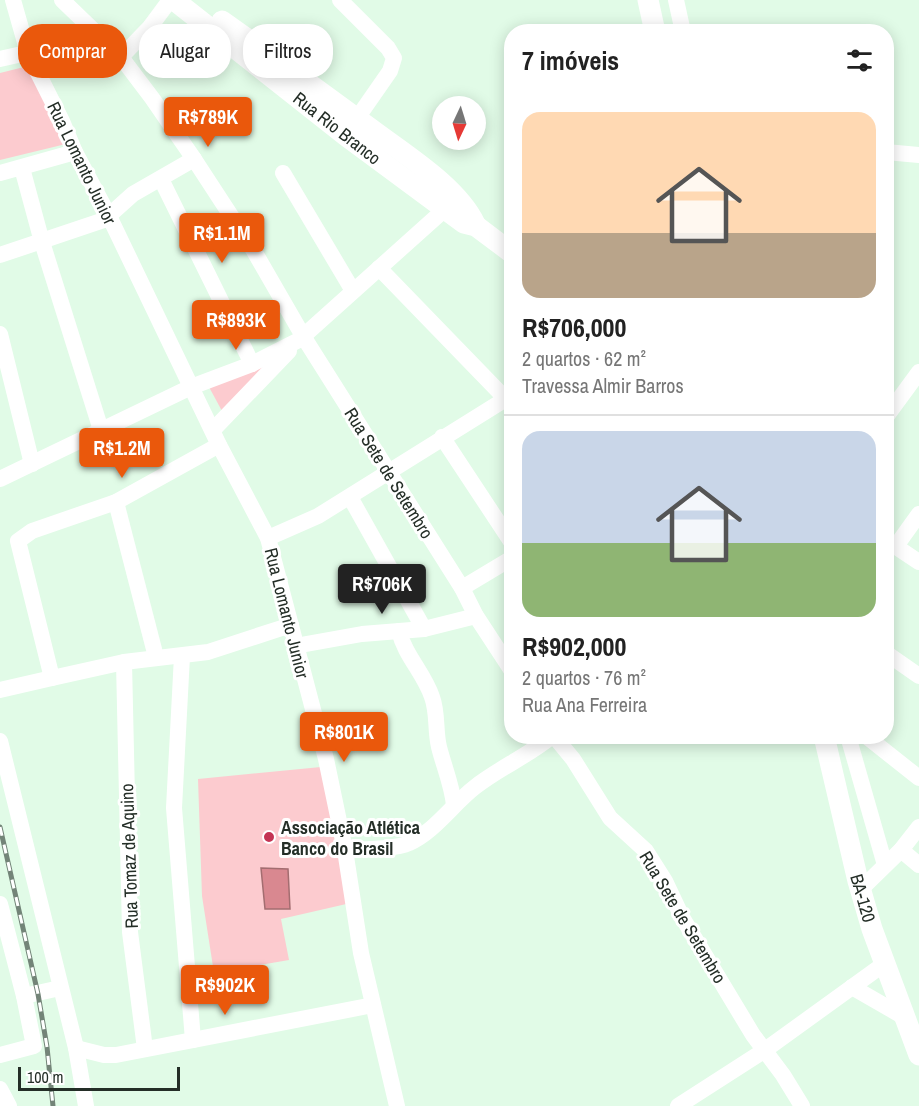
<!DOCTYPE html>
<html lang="pt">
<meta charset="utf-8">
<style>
body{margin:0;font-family:"Archivo Narrow",sans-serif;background:#f2f2f2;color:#222;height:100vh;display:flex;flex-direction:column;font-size:22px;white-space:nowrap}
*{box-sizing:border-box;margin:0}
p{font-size:20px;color:#767676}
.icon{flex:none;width:33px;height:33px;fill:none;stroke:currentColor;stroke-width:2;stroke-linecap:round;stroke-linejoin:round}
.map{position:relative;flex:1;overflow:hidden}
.details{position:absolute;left:504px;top:24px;width:390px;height:720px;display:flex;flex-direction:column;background:#fff;border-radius:24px;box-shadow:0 3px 15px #0003}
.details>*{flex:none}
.hud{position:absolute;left:18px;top:24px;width:396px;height:54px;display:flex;gap:12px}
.needle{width:39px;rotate:184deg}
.controls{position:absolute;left:432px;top:96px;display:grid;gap:12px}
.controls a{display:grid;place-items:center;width:54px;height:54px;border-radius:50%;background:#fff;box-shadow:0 3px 15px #0003;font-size:30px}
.scale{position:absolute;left:18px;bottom:15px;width:162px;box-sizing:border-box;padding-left:6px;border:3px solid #242e27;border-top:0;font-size:16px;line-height:21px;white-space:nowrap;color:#242e27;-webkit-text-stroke:4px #fff;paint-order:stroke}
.price{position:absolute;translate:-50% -51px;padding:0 14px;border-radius:6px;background:#ea580c;color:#fff;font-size:20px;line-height:39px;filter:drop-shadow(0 2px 3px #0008)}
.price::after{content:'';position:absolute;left:50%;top:36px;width:18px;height:14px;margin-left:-9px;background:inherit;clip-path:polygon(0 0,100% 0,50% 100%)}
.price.active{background:#222;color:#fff}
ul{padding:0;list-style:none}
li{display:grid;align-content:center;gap:12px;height:318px;padding:0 18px}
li+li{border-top:2px solid #e0e0e0}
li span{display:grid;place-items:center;height:186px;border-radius:18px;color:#555}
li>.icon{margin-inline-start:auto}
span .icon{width:108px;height:108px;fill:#fffc;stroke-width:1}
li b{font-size:26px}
h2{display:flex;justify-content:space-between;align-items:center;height:72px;padding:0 18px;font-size:26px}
.tag{padding:0 21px;border-radius:24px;background:#fff;box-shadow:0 3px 15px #0003;font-size:21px;line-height:54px}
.tag.active{background:#ea580c;color:#fff}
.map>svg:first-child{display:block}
</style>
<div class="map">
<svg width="919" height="1106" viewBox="0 0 919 1106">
<rect width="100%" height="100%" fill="#e1fbe7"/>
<g fill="#fccbcf">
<polygon points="28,66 70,143 0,160 0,73"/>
<polygon points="272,359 222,411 209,387"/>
<polygon points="321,767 355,902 281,919 289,960 214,973 202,896 198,779"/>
</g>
<polygon fill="#d98890" stroke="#a36d70" stroke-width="1.5" points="261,868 288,869 290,909 265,909"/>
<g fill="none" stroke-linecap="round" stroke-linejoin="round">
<g stroke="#fff" stroke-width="16">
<polyline points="13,0 28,53 62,121 75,152 109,216 219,445 268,538 326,759 345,850 361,953 397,1106"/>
<polyline points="62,0 121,57 152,98 194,159 254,251 303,336 462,588 476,616 512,671"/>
<polyline points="340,0 388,48 394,58 390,71 351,127"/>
<polyline points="676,0 683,32"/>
<polyline points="121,57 150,27 170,0"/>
<polyline points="0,59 98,37"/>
<polyline points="886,152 919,155"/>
<polyline points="22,168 42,242 101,430"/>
<polyline points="0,173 75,152"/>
<polyline points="283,173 353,291"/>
<polyline points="161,179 252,364"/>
<polyline points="0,255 104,220 133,194 194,159"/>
<polyline points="379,268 506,399"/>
<polyline points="0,334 32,464"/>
<polyline points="886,417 919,372"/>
<polyline points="213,430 289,351"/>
<polyline points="442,437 512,543"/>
<polyline points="219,445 116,502 32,531 18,541 52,678 124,662 208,652 291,625"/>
<polyline points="0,479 191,387 252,364 299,340 454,201"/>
<polyline points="350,497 424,629"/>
<polyline points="116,502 156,657"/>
<polyline points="268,538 318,516 512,395"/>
<polyline points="886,540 919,562"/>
<polyline points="896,546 919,514"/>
<polyline points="462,588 512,558"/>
<path d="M399 631C405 656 424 673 432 697 438 713 435 731 439 747 444 767 452 785 454 805"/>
<polyline points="295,646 362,634 424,629 476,616"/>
<polyline points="886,653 919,676"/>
<polyline points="182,656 174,808 193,1040"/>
<polyline points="124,662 130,932 145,1049"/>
<polyline points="0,690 52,678"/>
<polyline points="554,736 573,759 610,818 646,851 665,881 682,917 753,1035 783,1075 802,1106"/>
<polyline points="848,736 885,865"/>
<polyline points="866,736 919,778"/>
<polyline points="0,741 76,1048 86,1106"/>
<path d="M345 850C362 849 394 850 409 843 433 833 454 803 475 787 499 768 528 756 552 736"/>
<polyline points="901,850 919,865"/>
<polyline points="860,890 901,850 919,827"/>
<polyline points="0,904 24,996 34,1046 0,1055"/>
<polyline points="852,987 904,1017"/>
<polyline points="24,996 60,988"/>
<polyline points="76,1048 104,1055 116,1055 373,1005"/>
<polyline points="0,1089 9,1106"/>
<polyline points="678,1106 765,1050 884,964"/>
</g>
<g stroke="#fff" stroke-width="21">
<polyline points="174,0 345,135 445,209 464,223 476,226 512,253"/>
<polyline points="648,0 655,32"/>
<path d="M222 21C273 57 322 93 371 129 404 154 457 186 475 224"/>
<polyline points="824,736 858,881 872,929 919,1055"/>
</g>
<g stroke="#738478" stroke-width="5">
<polyline id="rail" points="0,827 38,994 47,1047 53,1106"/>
</g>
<use href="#rail" stroke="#fff" stroke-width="3" stroke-dasharray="9" stroke-linecap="butt"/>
</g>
<circle fill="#c43454" stroke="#fff" stroke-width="2" cx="269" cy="837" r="6"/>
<g text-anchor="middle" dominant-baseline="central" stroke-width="6" stroke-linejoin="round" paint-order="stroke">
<g font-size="18" fill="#242e27" stroke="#fff">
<text transform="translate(337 128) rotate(38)">Rua Rio Branco</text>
<text transform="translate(82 163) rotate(64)">Rua Lomanto Junior</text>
<text transform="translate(389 473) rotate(58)">Rua Sete de Setembro</text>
<text transform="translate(287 613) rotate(76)">Rua Lomanto Junior</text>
<text transform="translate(129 856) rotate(-92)">Rua Tomaz de Aquino</text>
<text transform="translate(863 898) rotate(74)">BA-120</text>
<text transform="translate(683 917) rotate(59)">Rua Sete de Setembro</text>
</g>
<g font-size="18" font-weight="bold" fill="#242e27" stroke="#fff" text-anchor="start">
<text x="281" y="827">Associação Atlética<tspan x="281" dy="21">Banco do Brasil</tspan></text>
</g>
</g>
</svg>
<div class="controls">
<a><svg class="needle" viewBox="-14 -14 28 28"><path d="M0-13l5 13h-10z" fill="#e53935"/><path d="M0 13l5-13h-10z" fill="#767676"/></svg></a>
</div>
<div class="scale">100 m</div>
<b class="price" style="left:208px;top:148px">R$789K</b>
<b class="price" style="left:222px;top:264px">R$1.1M</b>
<b class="price" style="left:236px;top:351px">R$893K</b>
<b class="price" style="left:122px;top:479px">R$1.2M</b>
<b class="price active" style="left:382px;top:615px">R$706K</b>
<b class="price" style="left:344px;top:763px">R$801K</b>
<b class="price" style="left:225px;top:1016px">R$902K</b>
<div class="hud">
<a class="tag active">Comprar</a>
<a class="tag">Alugar</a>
<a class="tag">Filtros</a>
</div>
<section class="details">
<h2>7 imóveis<svg class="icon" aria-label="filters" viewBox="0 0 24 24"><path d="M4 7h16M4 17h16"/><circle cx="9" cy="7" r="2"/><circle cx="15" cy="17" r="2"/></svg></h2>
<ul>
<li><span style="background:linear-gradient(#ffd9b3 65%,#b9a48a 0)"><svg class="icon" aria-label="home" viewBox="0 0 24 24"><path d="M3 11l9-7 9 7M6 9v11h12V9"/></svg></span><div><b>R$706,000</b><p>2 quartos · 62 m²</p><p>Travessa Almir Barros</p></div></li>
<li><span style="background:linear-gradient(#c9d6e8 60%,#8fb573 0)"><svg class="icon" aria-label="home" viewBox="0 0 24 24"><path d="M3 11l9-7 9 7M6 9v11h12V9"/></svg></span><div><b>R$902,000</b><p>2 quartos · 76 m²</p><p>Rua Ana Ferreira</p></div></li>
</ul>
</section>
</div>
